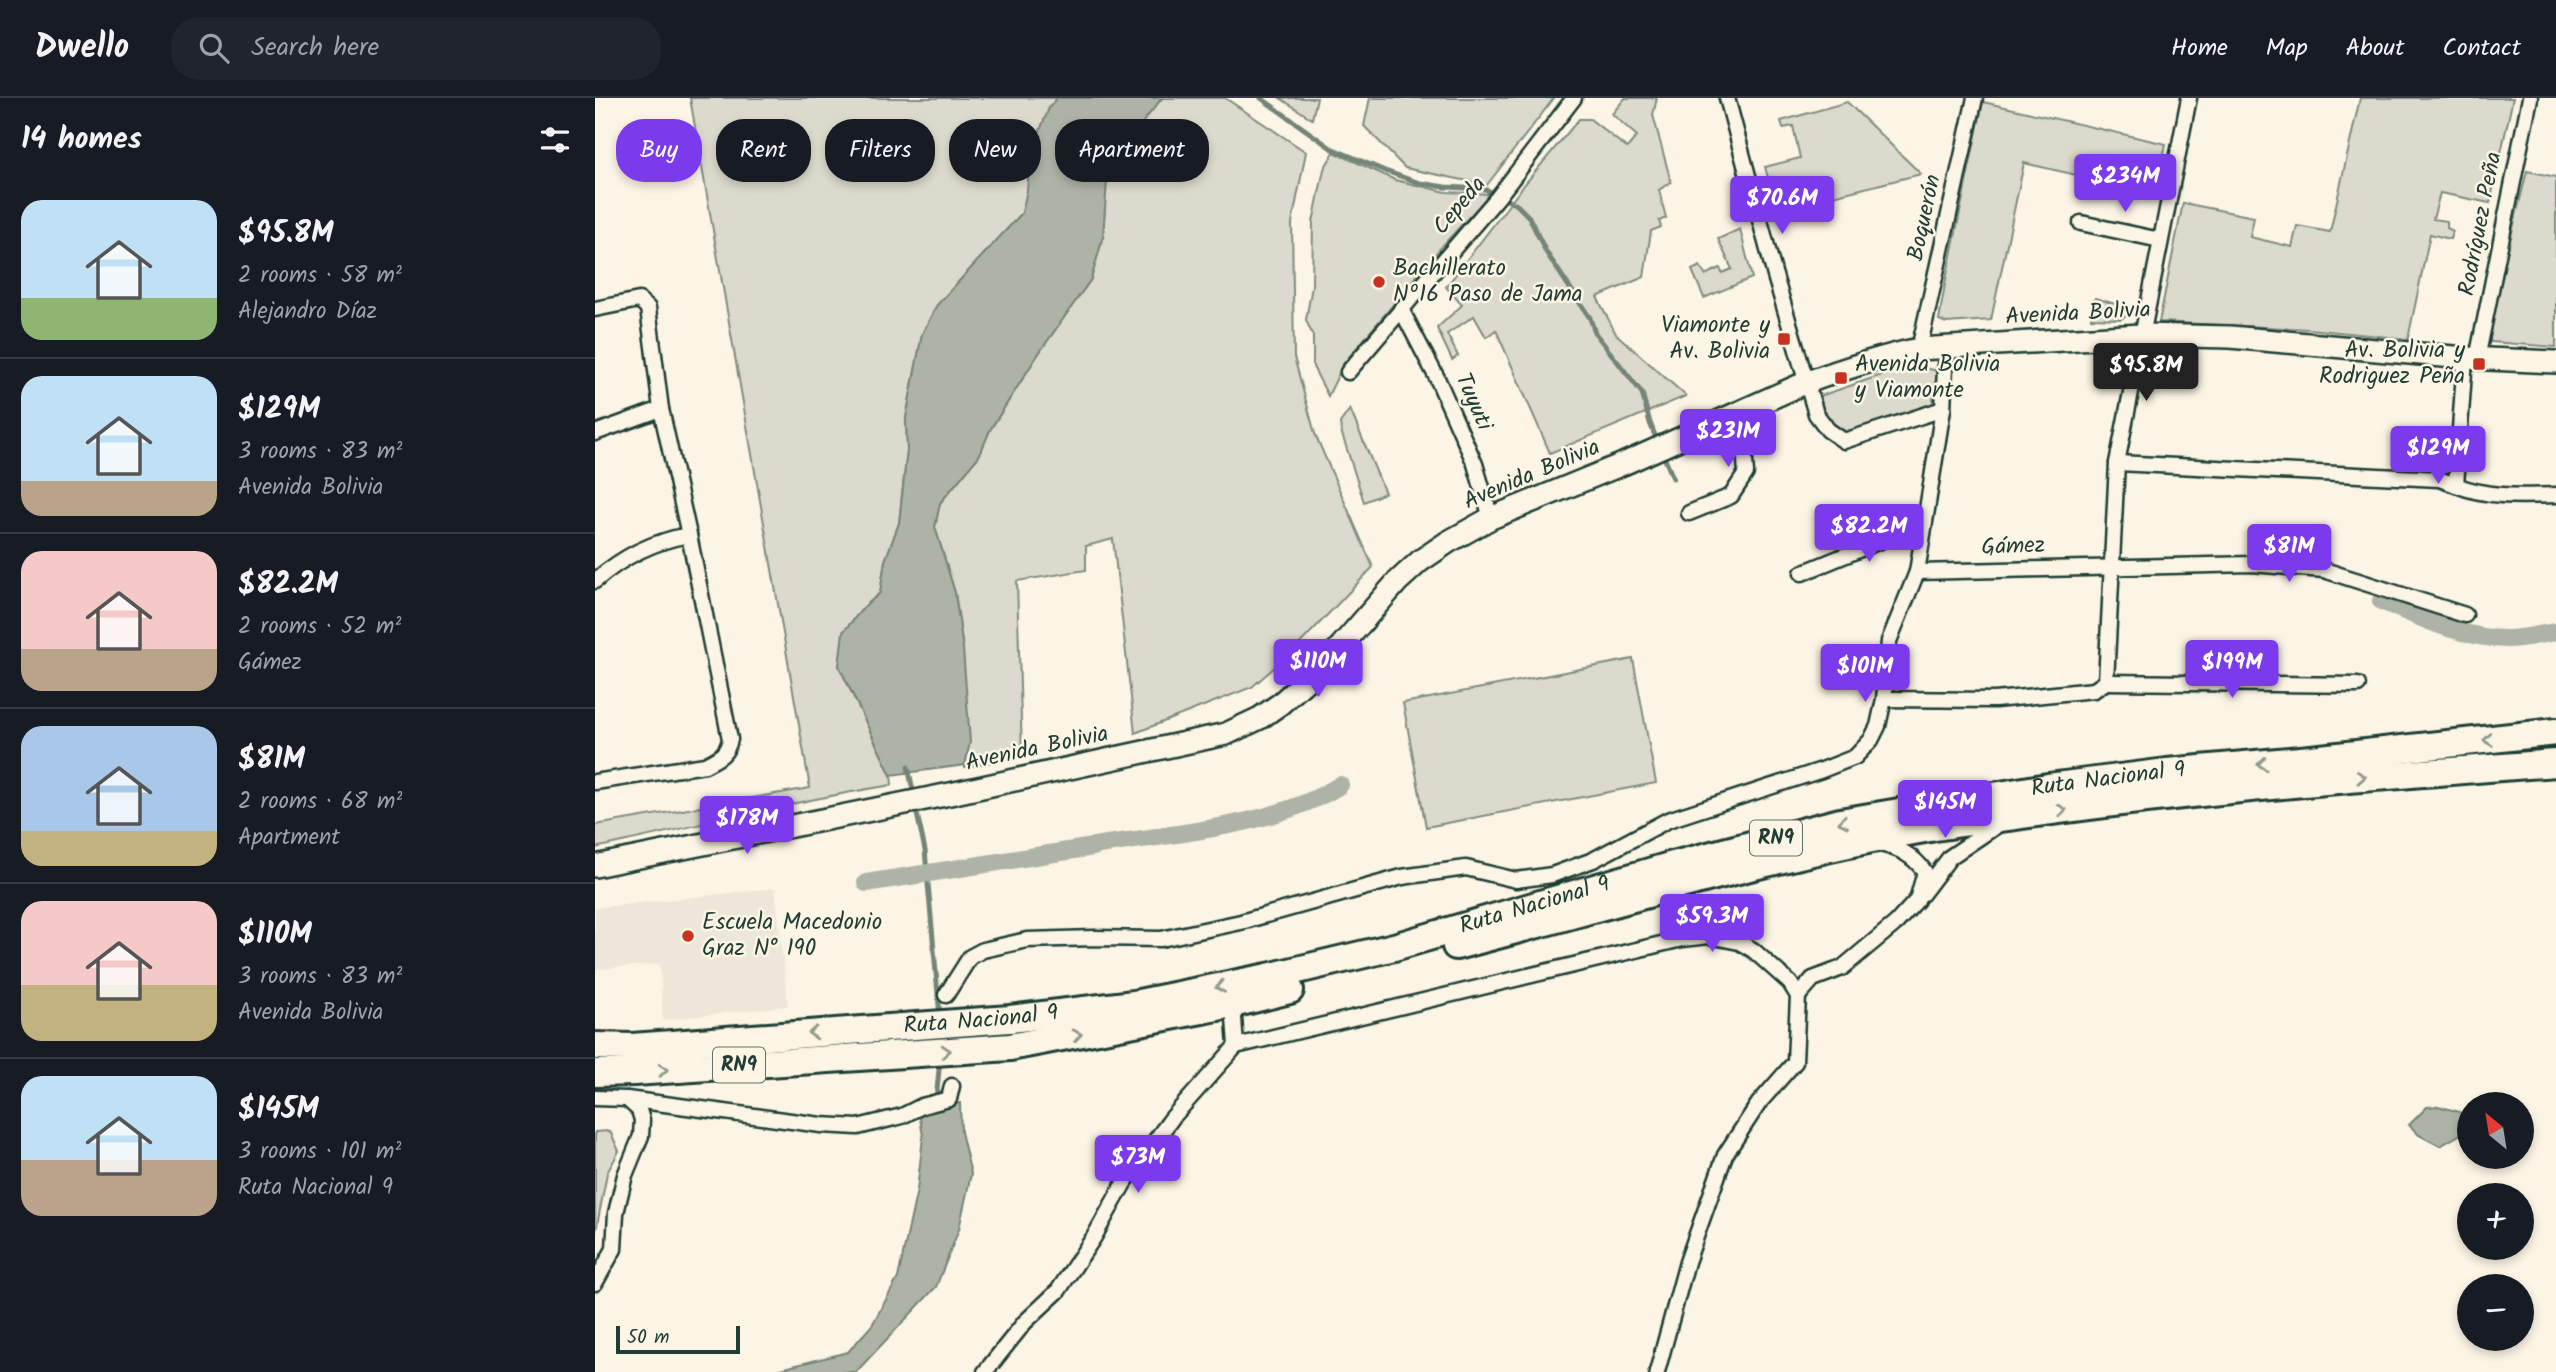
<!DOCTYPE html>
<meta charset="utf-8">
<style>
body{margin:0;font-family:Kalam,sans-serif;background:#20242c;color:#f1f3f6;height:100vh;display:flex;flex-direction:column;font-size:26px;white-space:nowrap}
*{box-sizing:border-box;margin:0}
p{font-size:23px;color:#9ea1a6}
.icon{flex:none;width:38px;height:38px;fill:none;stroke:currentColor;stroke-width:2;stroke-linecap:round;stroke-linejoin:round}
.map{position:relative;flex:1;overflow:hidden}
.panel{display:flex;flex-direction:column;background:#171b24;width:595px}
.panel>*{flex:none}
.hud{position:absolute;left:21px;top:21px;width:665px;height:63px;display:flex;gap:14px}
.needle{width:46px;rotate:330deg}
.buttons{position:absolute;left:1862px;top:994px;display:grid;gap:14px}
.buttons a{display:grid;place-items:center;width:77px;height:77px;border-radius:50%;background:#171b24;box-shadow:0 4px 10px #0003;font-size:35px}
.scale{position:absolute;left:21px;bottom:18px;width:124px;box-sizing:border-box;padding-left:7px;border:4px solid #1f3d34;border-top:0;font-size:19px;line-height:24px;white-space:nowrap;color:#1f3d34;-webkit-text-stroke:5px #fcf5e5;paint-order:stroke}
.price{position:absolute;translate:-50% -60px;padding:0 16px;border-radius:7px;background:#7c3aed;color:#fff;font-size:23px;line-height:46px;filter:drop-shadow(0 2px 4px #0008)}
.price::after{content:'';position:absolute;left:50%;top:42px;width:21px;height:16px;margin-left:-10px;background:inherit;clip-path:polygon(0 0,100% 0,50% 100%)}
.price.current{background:#222;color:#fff}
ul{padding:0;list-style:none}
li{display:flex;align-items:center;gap:21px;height:175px;padding:0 21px}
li+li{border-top:2px solid #363941}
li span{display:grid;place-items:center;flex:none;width:196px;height:140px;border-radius:21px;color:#555}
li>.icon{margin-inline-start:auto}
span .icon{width:84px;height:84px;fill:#fffc;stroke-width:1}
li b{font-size:30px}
h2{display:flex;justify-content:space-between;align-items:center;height:84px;padding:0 21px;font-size:30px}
.chip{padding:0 24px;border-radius:28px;background:#171b24;box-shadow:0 4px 10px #0003;font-size:24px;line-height:63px}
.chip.current{background:#7c3aed;color:#fff}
header{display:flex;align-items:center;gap:42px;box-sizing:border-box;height:98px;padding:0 35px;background:#171b24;border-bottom:2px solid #363941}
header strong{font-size:33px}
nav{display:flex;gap:38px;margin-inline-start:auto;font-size:24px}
.search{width:490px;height:63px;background:#20242c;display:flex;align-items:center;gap:18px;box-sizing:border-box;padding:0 24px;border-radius:28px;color:#9ea1a6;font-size:26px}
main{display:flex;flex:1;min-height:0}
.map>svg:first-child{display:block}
</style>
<header>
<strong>Dwello</strong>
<div class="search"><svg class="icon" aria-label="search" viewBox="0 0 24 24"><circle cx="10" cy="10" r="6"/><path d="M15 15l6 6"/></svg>Search here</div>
<nav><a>Home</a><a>Map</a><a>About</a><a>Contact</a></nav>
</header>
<main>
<section class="panel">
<h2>14 homes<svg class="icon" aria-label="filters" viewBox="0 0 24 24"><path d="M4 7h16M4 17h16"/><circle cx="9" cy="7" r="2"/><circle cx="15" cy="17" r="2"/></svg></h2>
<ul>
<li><span style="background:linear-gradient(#bfe0f5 70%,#8fb573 0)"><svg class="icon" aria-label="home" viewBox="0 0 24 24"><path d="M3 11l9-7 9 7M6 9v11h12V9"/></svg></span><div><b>$95.8M</b><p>2 rooms · 58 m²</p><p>Alejandro Díaz</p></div></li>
<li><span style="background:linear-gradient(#bfe0f5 75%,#b9a48a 0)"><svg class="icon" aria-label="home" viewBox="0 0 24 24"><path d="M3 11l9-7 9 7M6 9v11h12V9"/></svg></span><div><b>$129M</b><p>3 rooms · 83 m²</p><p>Avenida Bolivia</p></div></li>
<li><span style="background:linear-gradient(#f6c9c9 70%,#b9a48a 0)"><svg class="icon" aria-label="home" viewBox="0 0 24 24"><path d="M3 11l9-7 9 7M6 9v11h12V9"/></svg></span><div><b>$82.2M</b><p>2 rooms · 52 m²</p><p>Gámez</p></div></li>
<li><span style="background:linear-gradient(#a9c7e8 75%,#c2b280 0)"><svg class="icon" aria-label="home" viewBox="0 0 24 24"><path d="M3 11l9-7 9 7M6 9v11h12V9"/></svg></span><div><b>$81M</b><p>2 rooms · 68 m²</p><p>Apartment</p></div></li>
<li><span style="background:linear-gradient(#f6c9c9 60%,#c2b280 0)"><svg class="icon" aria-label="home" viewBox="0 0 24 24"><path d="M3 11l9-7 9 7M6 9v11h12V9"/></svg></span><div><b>$110M</b><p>3 rooms · 83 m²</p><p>Avenida Bolivia</p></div></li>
<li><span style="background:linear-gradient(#bfe0f5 60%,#b9a48a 0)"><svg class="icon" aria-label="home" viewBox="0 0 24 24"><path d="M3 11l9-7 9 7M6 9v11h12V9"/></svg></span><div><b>$145M</b><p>3 rooms · 101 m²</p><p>Ruta Nacional 9</p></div></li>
</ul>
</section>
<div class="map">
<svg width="1961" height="1274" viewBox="0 0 1961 1274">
<rect width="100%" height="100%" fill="#fcf5e5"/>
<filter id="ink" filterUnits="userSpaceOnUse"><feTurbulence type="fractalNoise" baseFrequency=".0143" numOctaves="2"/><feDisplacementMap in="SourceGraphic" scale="14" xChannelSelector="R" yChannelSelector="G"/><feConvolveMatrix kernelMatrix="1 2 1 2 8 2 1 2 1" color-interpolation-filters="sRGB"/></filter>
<g filter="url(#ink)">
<polygon fill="#ece7d8" points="180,790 193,908 68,922 65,866 0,871 0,810"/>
<g fill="#dcdacc" stroke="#7e8c80" stroke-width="2">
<path d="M95 0H462L454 10 427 115 342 207 327 236 311 320 312 352 304 425 290 463 285 495 268 510 244 568 296 677 297 687C197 703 99 729 0 750V727L215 690Z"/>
<polygon points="567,0 630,0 711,54 697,125 699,259 720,336 778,469 697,554 657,589 540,635 518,441 491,448 491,472 422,483 427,658 370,669 368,551 360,495 340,429 345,405 384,358 395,332 444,255 496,181 508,139 512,68"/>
<polygon points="685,0 722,0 717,21"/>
<polygon points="775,0 959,0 892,87 810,70 769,28"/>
<polygon points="1030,0 1062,0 1058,17 1076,84 1064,92 1071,120 1064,123 1066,129 1056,133 1049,179 1002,199 1021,236 1091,298 955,355 901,232 891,239 879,218 852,236 863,258 857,262 842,230 867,207 851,189 929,87 984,21 995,21 1032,50 1042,38 1017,16"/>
<polygon points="1765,0 1918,0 1895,105 1845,95 1838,121 1852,123 1852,130 1858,133 1855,141 1835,136 1813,241 1714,231 1564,224 1588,105 1659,119 1655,139 1697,149 1702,128 1735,134"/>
<polygon points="1252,4 1326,76 1182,112 1170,69 1205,60 1198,28 1188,30 1186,23"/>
<polygon points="1388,4 1571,46 1560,95 1429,65 1396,222 1351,225 1344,222 1350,186"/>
<polygon points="739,54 800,82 851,94 895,96 849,146 749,265 733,298 718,269 718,238 711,222 717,188 718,124 729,71"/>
<polygon points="1932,73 1961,79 1961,249 1896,244 1892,236"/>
<polygon points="1145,131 1157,180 1109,200 1097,172 1105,168 1110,177 1125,170 1127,175 1137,171 1123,141"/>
<polygon points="1500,200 1527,208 1535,214 1526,221 1496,220"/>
<polygon points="1316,267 1343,273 1337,308 1252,335 1230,319 1225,298"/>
<polygon points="755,311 790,395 769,404 746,333 745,325"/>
<polygon points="1038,561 1061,685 831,729 808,605"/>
<polygon points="15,1033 24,1053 12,1075 0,1138 0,1034"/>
</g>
<g fill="#aeb3a7" stroke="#758479" stroke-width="2">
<polygon points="462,0 567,0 513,68 508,139 496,181 444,255 395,332 384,358 345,405 340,429 360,495 368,551 375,644 370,667 296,677 244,568 248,534 268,510 285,495 290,463 304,425 312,352 311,320 327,236 342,207 427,115 432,92 435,57 454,10"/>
<polygon points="365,1005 366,1034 376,1076 364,1131 341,1189 261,1274 174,1274 253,1254 277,1227 303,1180 322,1092 327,1048 328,1038 324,1014"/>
<polygon points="1843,1008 1865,1014 1874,1029 1871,1033 1845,1048 1824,1037 1814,1027 1832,1009"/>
</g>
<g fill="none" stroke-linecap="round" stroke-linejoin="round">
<g stroke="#758479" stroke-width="5">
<polyline points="666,0 736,50 790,73 825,85 850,89 890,91 922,107 934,119 951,154 995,220 1000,235 1047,295 1055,325 1063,345"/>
<polyline points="1067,354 1078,380"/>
<polyline points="313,669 319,697"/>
<polyline points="320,707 330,752 345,919"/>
<polyline points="341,1003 345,961"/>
</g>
<g stroke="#aeb3a7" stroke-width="18">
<path d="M1786 503C1825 519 1869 541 1912 541 1928 541 1945 536 1961 534"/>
<path d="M499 748C573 736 681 729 745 687"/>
<polyline points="271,785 498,749"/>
</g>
<g stroke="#1f3d34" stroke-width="19">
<g id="street">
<polyline points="1132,0 1180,178 1221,316 1233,332 1249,343 1348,311"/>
<polyline points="1486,125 1565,142"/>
<path d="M0 211 44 202 53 210 66 311 94 437 135 641C132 657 123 660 110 667L0 684"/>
<polyline points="806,211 842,280 880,366 896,420"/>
<polyline points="1324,251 1380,0"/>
<path d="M1870 260 1861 387C1893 400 1926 398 1961 397"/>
<polyline points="1882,261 1935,0"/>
<polyline points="753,274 903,99 979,0"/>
<polyline points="0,335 66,311"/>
<polyline points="1522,365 1844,381 1861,387"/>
<polyline points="1094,415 1136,398 1151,375 1146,314"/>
<polyline points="1322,474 1657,466 1729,472 1870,517"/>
<polyline points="1207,475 1329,425"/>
<path d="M0 483C27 459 59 443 94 437"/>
<polyline points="1511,584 1763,587"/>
<polyline points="1289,601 1400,602 1499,592 1511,584 1522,365 1594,0"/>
<polyline points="1327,796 1355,759 1404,726"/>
<polyline points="351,897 375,859 388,852 432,842 499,840 566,841 646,824 807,779 871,770 921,782 957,777 998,762 1073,722 1227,672 1260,659 1276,642 1283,628 1289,601 1294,543 1322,474 1348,311 1351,249"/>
<path d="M1203 898 1218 881 1247 870 1301 825 1322 802 1330 774C1318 757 1304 750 1284 746"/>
<polyline points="641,948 1087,841 1114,838 1144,844 1158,852 1195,885 1203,898 1200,964 1164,1005 1130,1057 1092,1164 1062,1274"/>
<polyline points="0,1000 32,1001 226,1027 263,1029 307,1018 327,1008 354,1001 357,988"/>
<polyline points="0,1185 19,1151 21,1115 30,1077 46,1038 47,1022 44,1012 32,1001"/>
<polyline points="390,1274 430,1224 463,1193 499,1139 529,1085 577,1020 641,948 638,906"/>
</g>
</g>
<g stroke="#1f3d34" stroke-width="26">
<path id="secondary" d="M0 768 355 696 631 636 665 620 685 606 733 563 802 484 825 463 853 444 896 420 1028 366 1210 285C1248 271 1285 259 1324 251L1546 237 1635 239 1870 260 1961 264"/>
</g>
<g stroke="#1f3d34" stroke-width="32">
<g id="highway">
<path d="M861 848C1018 807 1175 758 1335 730 1368 724 1402 721 1435 716 1610 691 1785 678 1961 665"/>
<path id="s1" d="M0 948 37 949 415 921 539 906 673 879 799 849 1078 767 1245 724 1453 689 1572 674 1716 661 1961 634"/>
<polyline points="0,975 39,974 415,949 638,906 695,892"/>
</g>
</g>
<use href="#street" stroke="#fcf5e5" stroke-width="14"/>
<use href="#secondary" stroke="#fcf5e5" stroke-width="21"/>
<use href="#highway" stroke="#fcf5e5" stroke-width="26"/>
</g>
<defs><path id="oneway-chevron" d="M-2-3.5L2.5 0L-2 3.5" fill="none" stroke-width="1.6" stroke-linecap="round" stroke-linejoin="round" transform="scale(1.75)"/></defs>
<g stroke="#8e998c">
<use href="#oneway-chevron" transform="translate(1893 642) rotate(174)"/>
<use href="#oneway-chevron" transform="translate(1667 666) rotate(174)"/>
<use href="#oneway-chevron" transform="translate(1766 679) rotate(-4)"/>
<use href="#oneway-chevron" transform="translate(1467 712) rotate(-8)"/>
<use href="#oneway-chevron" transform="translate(1248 724) rotate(168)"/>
<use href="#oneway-chevron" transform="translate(625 889) rotate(169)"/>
<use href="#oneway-chevron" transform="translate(218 935) rotate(176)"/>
<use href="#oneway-chevron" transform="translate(482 937) rotate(-10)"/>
<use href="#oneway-chevron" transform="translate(351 953) rotate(-3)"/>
<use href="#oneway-chevron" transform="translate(68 972) rotate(-4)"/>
</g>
</g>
<g fill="#c8321e" stroke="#fcf5e5" stroke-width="2.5">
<circle cx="784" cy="184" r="7"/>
<rect x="1182" y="234" width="14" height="14" rx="3.5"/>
<rect x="1877" y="259" width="14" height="14" rx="3.5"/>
<rect x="1239" y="273" width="14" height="14" rx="3.5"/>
<circle cx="93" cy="838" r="7"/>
</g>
<g text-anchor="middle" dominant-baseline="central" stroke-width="5" stroke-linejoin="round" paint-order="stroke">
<g fill="#fcf5e5" stroke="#617469" stroke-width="2">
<rect x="1155" y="722.5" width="52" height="35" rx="5"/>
<rect x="118" y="949.5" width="52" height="35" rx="5"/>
</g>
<g font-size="21" font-weight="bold" fill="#1f3d34">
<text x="1181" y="740">RN9</text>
<text x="144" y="967">RN9</text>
</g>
<g font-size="23" fill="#1f3d34" stroke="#fcf5e5">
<text transform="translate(865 108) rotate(-50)">Cepeda</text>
<text transform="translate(1330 120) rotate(-78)">Boquerón</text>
<text transform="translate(1886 126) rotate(-79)">Rodríguez Peña</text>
<text transform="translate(1483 216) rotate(-3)">Avenida Bolivia</text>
<text transform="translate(878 304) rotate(66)">Tuyuti</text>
<text transform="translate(937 377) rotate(-23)">Avenida Bolivia</text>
<text transform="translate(1418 449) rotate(-2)">Gámez</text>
<text transform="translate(442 651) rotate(-12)">Avenida Bolivia</text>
<text stroke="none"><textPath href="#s1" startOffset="1542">Ruta Nacional 9</textPath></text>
<text stroke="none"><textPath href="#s1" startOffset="954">Ruta Nacional 9</textPath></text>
<text stroke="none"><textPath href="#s1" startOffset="387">Ruta Nacional 9</textPath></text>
</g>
<g font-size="23" fill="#1f3d34" stroke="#fcf5e5" text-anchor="start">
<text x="798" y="171">Bachillerato<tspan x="798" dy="26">Nº16 Paso de Jama</tspan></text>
<text x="1175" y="228" text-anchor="end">Viamonte y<tspan x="1175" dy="26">Av. Bolivia</tspan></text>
<text x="1870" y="253" text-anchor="end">Av. Bolivia y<tspan x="1870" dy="26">Rodriguez Peña</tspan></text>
<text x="1260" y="267">Avenida Bolivia<tspan x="1260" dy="26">y Viamonte</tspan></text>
<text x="107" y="825">Escuela Macedonio<tspan x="107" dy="26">Graz N° 190</tspan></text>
</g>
</g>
</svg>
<div class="buttons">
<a><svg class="needle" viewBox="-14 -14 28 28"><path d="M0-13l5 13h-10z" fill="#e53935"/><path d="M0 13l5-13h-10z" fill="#9ea1a6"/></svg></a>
<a>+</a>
<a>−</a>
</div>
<div class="scale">50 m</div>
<b class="price" style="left:1530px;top:116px">$234M</b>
<b class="price" style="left:1187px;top:138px">$70.6M</b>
<b class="price current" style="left:1551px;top:305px">$95.8M</b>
<b class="price" style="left:1133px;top:371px">$231M</b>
<b class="price" style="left:1843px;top:388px">$129M</b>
<b class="price" style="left:1274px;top:466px">$82.2M</b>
<b class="price" style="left:1694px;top:486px">$81M</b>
<b class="price" style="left:723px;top:601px">$110M</b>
<b class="price" style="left:1637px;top:602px">$199M</b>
<b class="price" style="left:1270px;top:606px">$101M</b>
<b class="price" style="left:1350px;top:742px">$145M</b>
<b class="price" style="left:152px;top:758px">$178M</b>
<b class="price" style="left:1117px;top:856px">$59.3M</b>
<b class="price" style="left:543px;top:1097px">$73M</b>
<div class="hud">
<a class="chip current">Buy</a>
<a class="chip">Rent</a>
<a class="chip">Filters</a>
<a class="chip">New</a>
<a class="chip">Apartment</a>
</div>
</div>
</main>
